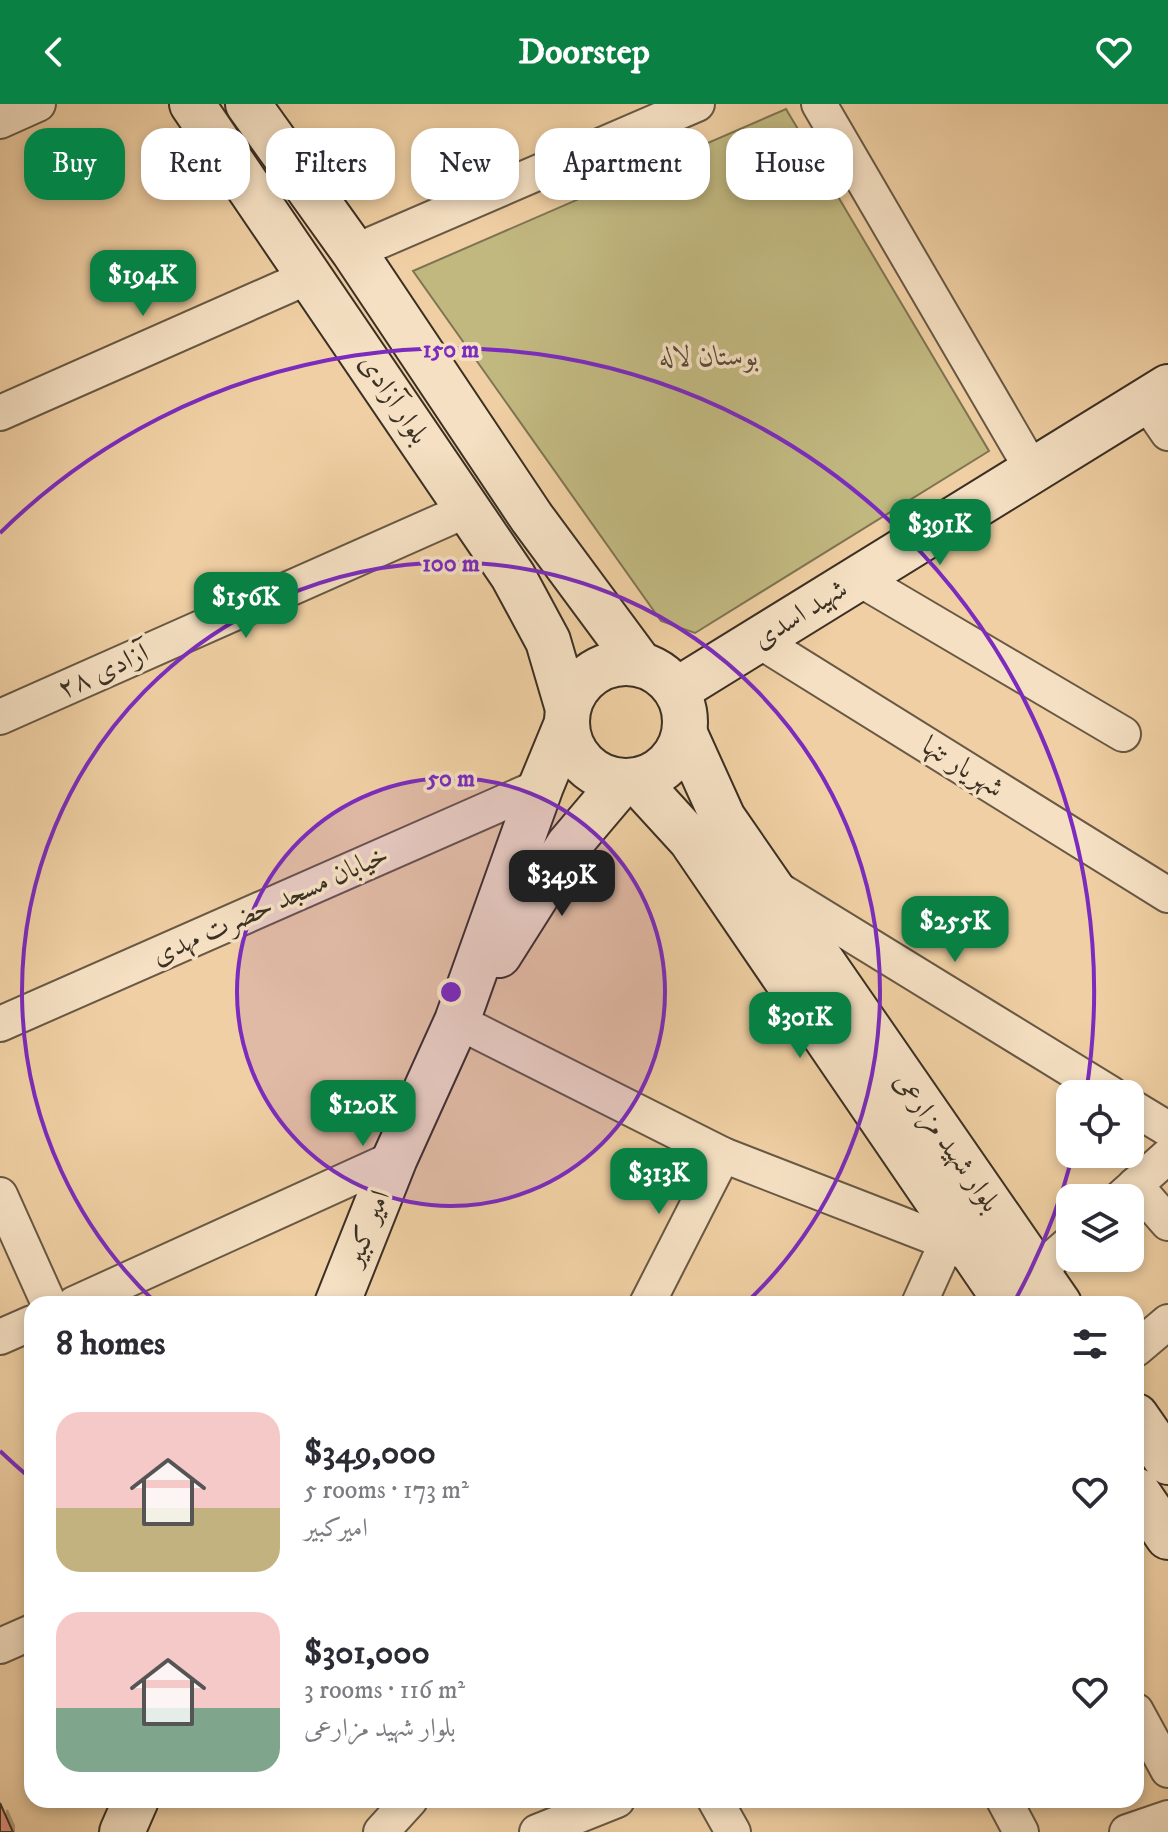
<!DOCTYPE html>
<meta charset="utf-8">
<style>
body{margin:0;font-family:"IM FELL DW Pica",Amiri,serif;background:#f2f2f3;color:#2b2b33;height:100vh;display:flex;flex-direction:column;font-size:30px;white-space:nowrap}
*{box-sizing:border-box;margin:0}
p{font-size:26px;color:#7c7c81}
.icon{flex:none;width:44px;height:44px;fill:none;stroke:currentColor;stroke-width:2;stroke-linecap:round;stroke-linejoin:round}
.map{position:relative;flex:1;overflow:hidden}
.drawer{position:absolute;left:24px;top:1192px;width:1120px;height:512px;display:flex;flex-direction:column;background:#fff;border-radius:24px;box-shadow:0 4px 12px #0003}
.drawer>*{flex:none}
.guide{position:absolute;left:24px;top:24px;width:1120px;height:72px;display:flex;gap:16px}
.buttons{position:absolute;left:1056px;top:976px;display:grid;gap:16px}
.buttons a{display:grid;place-items:center;width:88px;height:88px;border-radius:16px;background:#fff;box-shadow:0 4px 12px #0003;font-size:40px}
.price{position:absolute;translate:-50% -68px;padding:0 18px;border-radius:16px;background:#0b8043;color:#fff;font-size:26px;line-height:52px;filter:drop-shadow(0 2px 4px #0008)}
.price::after{content:'';position:absolute;left:50%;top:48px;width:24px;height:18px;margin-left:-12px;background:inherit;clip-path:polygon(0 0,100% 0,50% 100%)}
.price.current{background:#222;color:#fff}
ul{padding:0;list-style:none}
li{display:flex;align-items:center;gap:24px;height:200px;padding:0 32px}
li span{display:grid;place-items:center;flex:none;width:224px;height:160px;border-radius:24px;color:#555}
li>.icon{margin-inline-start:auto}
span .icon{width:96px;height:96px;fill:#fffc;stroke-width:1}
li b{font-size:34px}
h2{display:flex;justify-content:space-between;align-items:center;height:96px;padding:0 32px;font-size:34px}
.tag{padding:0 28px;border-radius:24px;background:#fff;box-shadow:0 4px 12px #0003;font-size:28px;line-height:72px}
.tag.current{background:#0b8043;color:#fff}
header{display:flex;justify-content:space-between;align-items:center;height:104px;padding:0 32px;background:#0b8043;color:#fff;font-size:36px;font-weight:700}
.map>svg:first-child{display:block}
</style>
<header><svg class="icon" aria-label="back" viewBox="0 0 24 24"><path d="M15 5l-7 7 7 7"/></svg>Doorstep<svg class="icon" aria-label="heart" viewBox="0 0 24 24"><path d="M12 20l-8-8c-3-5 5-10 8-4 3-6 11-1 8 4z"/></svg></header>
<div class="map">
<svg width="1168" height="1728" viewBox="0 0 1168 1728">
<defs>
<filter id="shadow"><feDropShadow dx="7" dy="7" stdDeviation="0" flood-color="#0004"/></filter>
</defs>
<rect width="100%" height="100%" fill="#efcfa3"/>
<filter id="stains"><feTurbulence type="fractalNoise" baseFrequency=".0025" numOctaves="4"/><feColorMatrix values="0 0 0 0 .2 0 0 0 0 .09 0 0 0 0 .02 0 0 0 .5 -.17"/></filter>
<radialGradient id="worn" r=".72"><stop offset=".6" stop-color="#630" stop-opacity="0"/><stop offset="1" stop-color="#630" stop-opacity=".3"/></radialGradient>
<polygon fill="#c1b880" stroke="#7e7452" stroke-width="2" points="786,5 989,347 695,529 661,517 413,167"/>
<polygon fill="#e39182" stroke="#3b3024" stroke-width="2" filter="url(#shadow)" points="0,1699 13,1728 0,1728"/>
<g fill="none" stroke-linecap="round" stroke-linejoin="round">
<g stroke="#685844" stroke-width="38">
<g id="street">
<polyline points="819,0 1033,367"/>
<polyline points="0,17 38,0"/>
<polyline points="354,148 697,0"/>
<polyline points="1146,297 1168,329"/>
<polyline points="0,309 310,172"/>
<polyline points="858,474 1123,630"/>
<polyline points="758,536 1168,791"/>
<polyline points="0,613 469,405"/>
<polyline points="774,783 1111,990"/>
<polyline points="457,917 723,1051 947,1138 978,1156"/>
<polyline points="0,920 541,682"/>
<polyline points="1130,1002 1168,1025"/>
<polyline points="1135,1081 1168,1119"/>
<polyline points="0,1091 49,1200"/>
<polyline points="1121,1094 1168,1052"/>
<polyline points="1037,1168 1070,1139"/>
<polyline points="74,1200 395,1054"/>
<polyline points="647,1200 723,1051"/>
<polyline points="919,1200 947,1138"/>
<polyline points="0,1233 32,1219"/>
<polyline points="1136,1245 1168,1218"/>
<polyline points="0,1542 32,1528"/>
<polyline points="1136,1607 1168,1666"/>
<polyline points="715,1696 733,1728"/>
<polyline points="1004,1696 1021,1728"/>
<polyline points="381,1728 410,1696"/>
<polyline points="537,1728 617,1696"/>
<polyline points="1127,1728 1168,1714"/>
</g>
</g>
<g stroke="#3b3024" stroke-width="48">
<g id="secondary">
<polyline points="192,0 513,472 548,537 568,605"/>
<polyline points="248,0 354,148 532,414 640,560"/>
<circle cx="626" cy="618" r="59"/>
<polyline points="677,586 1168,283"/>
<polyline points="685,630 723,714 1059,1200"/>
<polyline points="637,677 691,736 1008,1200"/>
<polyline points="499,851 568,742 623,677"/>
<polyline points="337,1200 395,1054 457,917 541,682 567,619"/>
<polyline points="1136,1312 1168,1358"/>
<polyline points="1136,1386 1168,1433"/>
<polyline points="122,1728 136,1696"/>
</g>
</g>
<use href="#street" stroke="#f5e0c3" stroke-width="34"/>
<use href="#secondary" stroke="#f5e0c3" stroke-width="44"/>
</g>
<circle cx="451" cy="888" r="214" fill="#7b2cbf" fill-opacity=".12"/>
<g fill="none" stroke="#7b2cbf" stroke-width="4">
<circle cx="451" cy="888" r="214"/>
<path d="M156 1199A429 429 0 1 1 746 1199"/>
<path d="M1072 1054A643 643 0 0 1 1013 1200M29 1373A643 643 0 0 1 0 1347M0 429A643 643 0 0 1 1086 989"/>
</g>
<g text-anchor="middle" dominant-baseline="central" stroke-width="7" stroke-linejoin="round" paint-order="stroke">
<g font-size="28" font-style="italic" fill="#564b36" stroke="#f5e0c3">
<text x="709" y="252">بوستان لاله</text>
</g>
<g font-size="28" fill="#3b3024" stroke="#f5e0c3">
<text transform="translate(394 295) rotate(56)">بلوار آزادی</text>
<text transform="translate(800 510) rotate(-32)">شهید اسدی</text>
<text transform="translate(103 567) rotate(-24)">آزادی ۲۸</text>
<text transform="translate(963 663) rotate(32)">شهریار تنها</text>
<text transform="translate(270 801) rotate(-24)">خیابان مسجد حضرت مهدی</text>
<text transform="translate(947 1038) rotate(55)">بلوار شهید مزارعی</text>
<text transform="translate(367 1124) rotate(-68)">امیر کبیر</text>
</g>
</g>
<circle cx="451" cy="888" r="12" fill="#7b2cbf" stroke="#f5e0c3" stroke-width="4"/>
<g font-size="24" text-anchor="middle" font-weight="bold" fill="#7b2cbf" stroke="#f5e0c3" stroke-width="7" stroke-linejoin="round" paint-order="stroke">
<text x="451" y="253">150 m</text>
<text x="451" y="467">100 m</text>
<text x="451" y="682">50 m</text>
</g>
<rect width="100%" height="100%" filter="url(#stains)"/>
<rect width="100%" height="100%" fill="url(#worn)"/>
</svg>
<div class="buttons">
<a><svg class="icon" aria-label="locate" viewBox="0 0 24 24"><circle cx="12" cy="12" r="6"/><path d="M12 2v4M12 18v4M2 12h4M18 12h4"/></svg></a>
<a><svg class="icon" aria-label="layers" viewBox="0 0 24 24"><path d="M12 4l9 5-9 5-9-5zM3 14l9 5 9-5"/></svg></a>
</div>
<b class="price" style="left:143px;top:214px">$194K</b>
<b class="price" style="left:940px;top:463px">$391K</b>
<b class="price" style="left:246px;top:536px">$156K</b>
<b class="price current" style="left:562px;top:814px">$349K</b>
<b class="price" style="left:955px;top:860px">$255K</b>
<b class="price" style="left:800px;top:956px">$301K</b>
<b class="price" style="left:363px;top:1044px">$120K</b>
<b class="price" style="left:659px;top:1112px">$313K</b>
<div class="guide">
<a class="tag current">Buy</a>
<a class="tag">Rent</a>
<a class="tag">Filters</a>
<a class="tag">New</a>
<a class="tag">Apartment</a>
<a class="tag">House</a>
</div>
<section class="drawer">
<h2>8 homes<svg class="icon" aria-label="filters" viewBox="0 0 24 24"><path d="M4 7h16M4 17h16"/><circle cx="9" cy="7" r="2"/><circle cx="15" cy="17" r="2"/></svg></h2>
<ul>
<li><span style="background:linear-gradient(#f6c9c9 60%,#c2b280 0)"><svg class="icon" aria-label="home" viewBox="0 0 24 24"><path d="M3 11l9-7 9 7M6 9v11h12V9"/></svg></span><div><b>$349,000</b><p>5 rooms · 173 m²</p><p>امیرکبیر</p></div><svg class="icon" aria-label="heart" viewBox="0 0 24 24"><path d="M12 20l-8-8c-3-5 5-10 8-4 3-6 11-1 8 4z"/></svg></li>
<li><span style="background:linear-gradient(#f6c9c9 60%,#7fa58c 0)"><svg class="icon" aria-label="home" viewBox="0 0 24 24"><path d="M3 11l9-7 9 7M6 9v11h12V9"/></svg></span><div><b>$301,000</b><p>3 rooms · 116 m²</p><p>بلوار شهید مزارعی</p></div><svg class="icon" aria-label="heart" viewBox="0 0 24 24"><path d="M12 20l-8-8c-3-5 5-10 8-4 3-6 11-1 8 4z"/></svg></li>
</ul>
</section>
</div>
